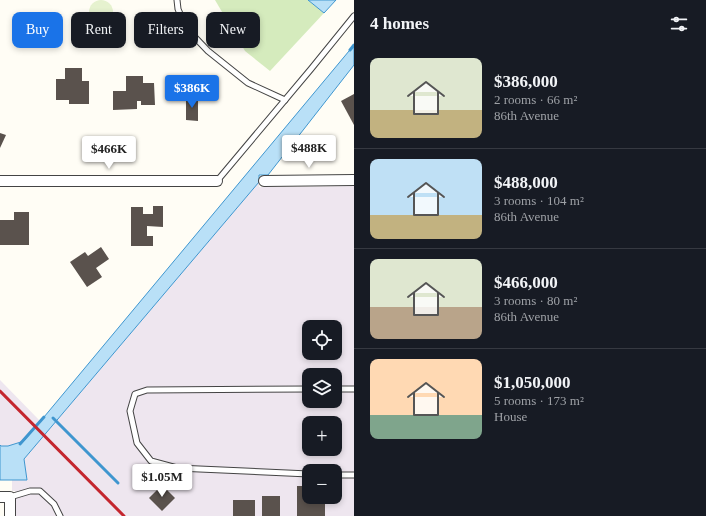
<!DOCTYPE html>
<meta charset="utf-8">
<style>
body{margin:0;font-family:"Times New Roman",serif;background:#20242c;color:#f1f3f6;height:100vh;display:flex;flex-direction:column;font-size:15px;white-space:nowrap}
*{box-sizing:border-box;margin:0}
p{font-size:13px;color:#9ea1a6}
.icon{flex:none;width:22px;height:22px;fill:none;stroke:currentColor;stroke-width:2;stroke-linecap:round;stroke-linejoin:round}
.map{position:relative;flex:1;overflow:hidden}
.sheet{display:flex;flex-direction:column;background:#171b24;width:352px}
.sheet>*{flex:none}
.top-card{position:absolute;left:12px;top:12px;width:282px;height:36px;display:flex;gap:8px}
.tools{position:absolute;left:302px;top:320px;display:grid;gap:8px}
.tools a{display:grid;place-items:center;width:40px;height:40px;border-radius:8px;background:#171b24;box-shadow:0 2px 6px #0003;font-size:20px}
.price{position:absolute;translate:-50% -34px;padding:0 9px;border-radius:4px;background:#fff;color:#222;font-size:13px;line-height:26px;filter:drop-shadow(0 1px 2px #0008)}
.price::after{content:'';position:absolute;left:50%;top:24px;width:12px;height:9px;margin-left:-6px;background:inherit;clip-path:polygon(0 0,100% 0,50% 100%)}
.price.active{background:#1a73e8;color:#fff}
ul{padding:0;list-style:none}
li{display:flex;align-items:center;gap:12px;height:100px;padding:0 16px}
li+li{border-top:1px solid #363941}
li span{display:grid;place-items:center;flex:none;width:112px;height:80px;border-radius:8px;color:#555}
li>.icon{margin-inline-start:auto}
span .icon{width:48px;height:48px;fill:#fffc;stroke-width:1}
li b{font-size:17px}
h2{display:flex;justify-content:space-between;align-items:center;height:48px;padding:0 16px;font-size:17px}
.chip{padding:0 14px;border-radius:8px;background:#171b24;box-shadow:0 2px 6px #0003;font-size:14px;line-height:36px}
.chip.active{background:#1a73e8;color:#fff}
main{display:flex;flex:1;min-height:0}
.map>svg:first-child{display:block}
</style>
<main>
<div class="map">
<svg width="354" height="516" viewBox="0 0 354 516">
<rect width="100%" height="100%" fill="#fffdf5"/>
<g fill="#eee6ef" fill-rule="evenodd">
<path d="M259 182V187L354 186V516H15V491H12V480H27L24 459ZM309 327H335V353H309ZM309 375H335V401H309ZM309 423H335V449H309ZM309 471H335V497H309Z"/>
<polygon points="0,380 40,421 24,441 8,446 1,446 0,445"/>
</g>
<polygon fill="#d5ebbd" points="215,0 308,0 324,13 270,71 245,51"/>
<circle fill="#e6f2cf" cx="101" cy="12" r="12"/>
<g fill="#b9e0f7" stroke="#3f96cf">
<polygon points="308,0 336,0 324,13"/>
<polygon points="354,45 354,65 268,175 259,175 259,182 24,459 27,480 0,480 0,445 1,446 8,446 24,441"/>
</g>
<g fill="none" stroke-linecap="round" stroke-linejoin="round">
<g stroke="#3f96cf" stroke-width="3">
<polyline points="350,50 354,45"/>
<polyline points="53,418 118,483"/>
<polyline points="20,444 44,417"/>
</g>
</g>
<g fill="#5a524d">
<polygon points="65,68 82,68 82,81 89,81 89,104 69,104 69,100 56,100 56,79 65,79"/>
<polygon points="126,76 143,76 143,83 154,83 155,105 141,105 141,101 137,101 137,109 113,110 113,91 126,91"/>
<polygon points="354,94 354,125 341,101"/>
<polygon points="186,98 198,98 198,121 186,120"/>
<polygon points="0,133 6,135 0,148"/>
<polygon points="153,206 163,206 163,227 147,226 147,236 153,236 153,246 131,246 131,207 143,207 143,214 153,214"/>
<polygon points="14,212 29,212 29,245 0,245 0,220 14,220"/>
<polygon points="101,247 109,259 96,268 102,277 87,287 70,262 85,252 88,256"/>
<polygon points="162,485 175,498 162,511 149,498"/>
<polygon points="297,486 309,486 309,497 325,497 325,516 297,516"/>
<rect x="262" y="496" width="18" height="20"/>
<rect x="233" y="500" width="22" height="16"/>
</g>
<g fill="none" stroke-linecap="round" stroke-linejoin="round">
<g stroke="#444" stroke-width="7">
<g id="lane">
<polyline points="177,0 178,9 186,28 208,51 248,83 285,100"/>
<polyline points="217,181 311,69 354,16"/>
<polyline points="309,389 147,390 135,394 130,411 137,443 151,461 177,468 309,474"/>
<polyline points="335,389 354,389"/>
<polyline points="335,475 354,475"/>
<polyline points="10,497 30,491 40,491 54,504 60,516"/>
</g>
</g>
<g stroke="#444" stroke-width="12">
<g id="street">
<polyline points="0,181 217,181"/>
<polyline points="264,181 354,180"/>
<polyline points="0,497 10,497 10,516"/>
</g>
</g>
<use href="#lane" stroke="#fff" stroke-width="5"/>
<use href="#street" stroke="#fff" stroke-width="10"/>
<polyline stroke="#c4262e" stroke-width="3" points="0,391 124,516"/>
</g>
</svg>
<div class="tools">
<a><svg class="icon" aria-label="locate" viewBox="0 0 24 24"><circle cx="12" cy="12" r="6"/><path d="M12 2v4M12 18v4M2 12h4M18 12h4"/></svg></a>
<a><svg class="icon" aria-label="layers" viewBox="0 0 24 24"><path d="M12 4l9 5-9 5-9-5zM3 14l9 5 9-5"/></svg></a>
<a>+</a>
<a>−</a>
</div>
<b class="price active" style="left:192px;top:109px">$386K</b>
<b class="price" style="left:309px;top:169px">$488K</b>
<b class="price" style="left:109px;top:170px">$466K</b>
<b class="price" style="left:162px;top:498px">$1.05M</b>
<div class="top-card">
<a class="chip active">Buy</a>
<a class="chip">Rent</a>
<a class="chip">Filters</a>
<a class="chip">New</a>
</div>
</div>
<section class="sheet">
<h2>4 homes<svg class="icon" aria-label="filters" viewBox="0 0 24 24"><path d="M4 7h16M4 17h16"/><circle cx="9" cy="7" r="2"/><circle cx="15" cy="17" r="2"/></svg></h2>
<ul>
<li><span style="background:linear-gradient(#dfe7d0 65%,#c2b280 0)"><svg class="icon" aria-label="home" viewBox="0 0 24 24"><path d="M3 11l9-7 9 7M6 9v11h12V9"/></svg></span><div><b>$386,000</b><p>2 rooms · 66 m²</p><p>86th Avenue</p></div></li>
<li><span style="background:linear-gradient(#bfe0f5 70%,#c2b280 0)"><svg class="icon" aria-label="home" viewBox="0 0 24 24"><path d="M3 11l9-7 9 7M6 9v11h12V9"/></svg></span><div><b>$488,000</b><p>3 rooms · 104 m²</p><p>86th Avenue</p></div></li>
<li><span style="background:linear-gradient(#dfe7d0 60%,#b9a48a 0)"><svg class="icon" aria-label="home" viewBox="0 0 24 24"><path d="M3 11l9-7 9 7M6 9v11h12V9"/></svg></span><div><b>$466,000</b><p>3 rooms · 80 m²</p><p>86th Avenue</p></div></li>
<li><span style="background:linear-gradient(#ffd9b3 70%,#7fa58c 0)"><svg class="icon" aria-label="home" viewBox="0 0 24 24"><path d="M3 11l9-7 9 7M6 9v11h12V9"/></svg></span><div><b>$1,050,000</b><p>5 rooms · 173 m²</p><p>House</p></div></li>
</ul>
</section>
</main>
